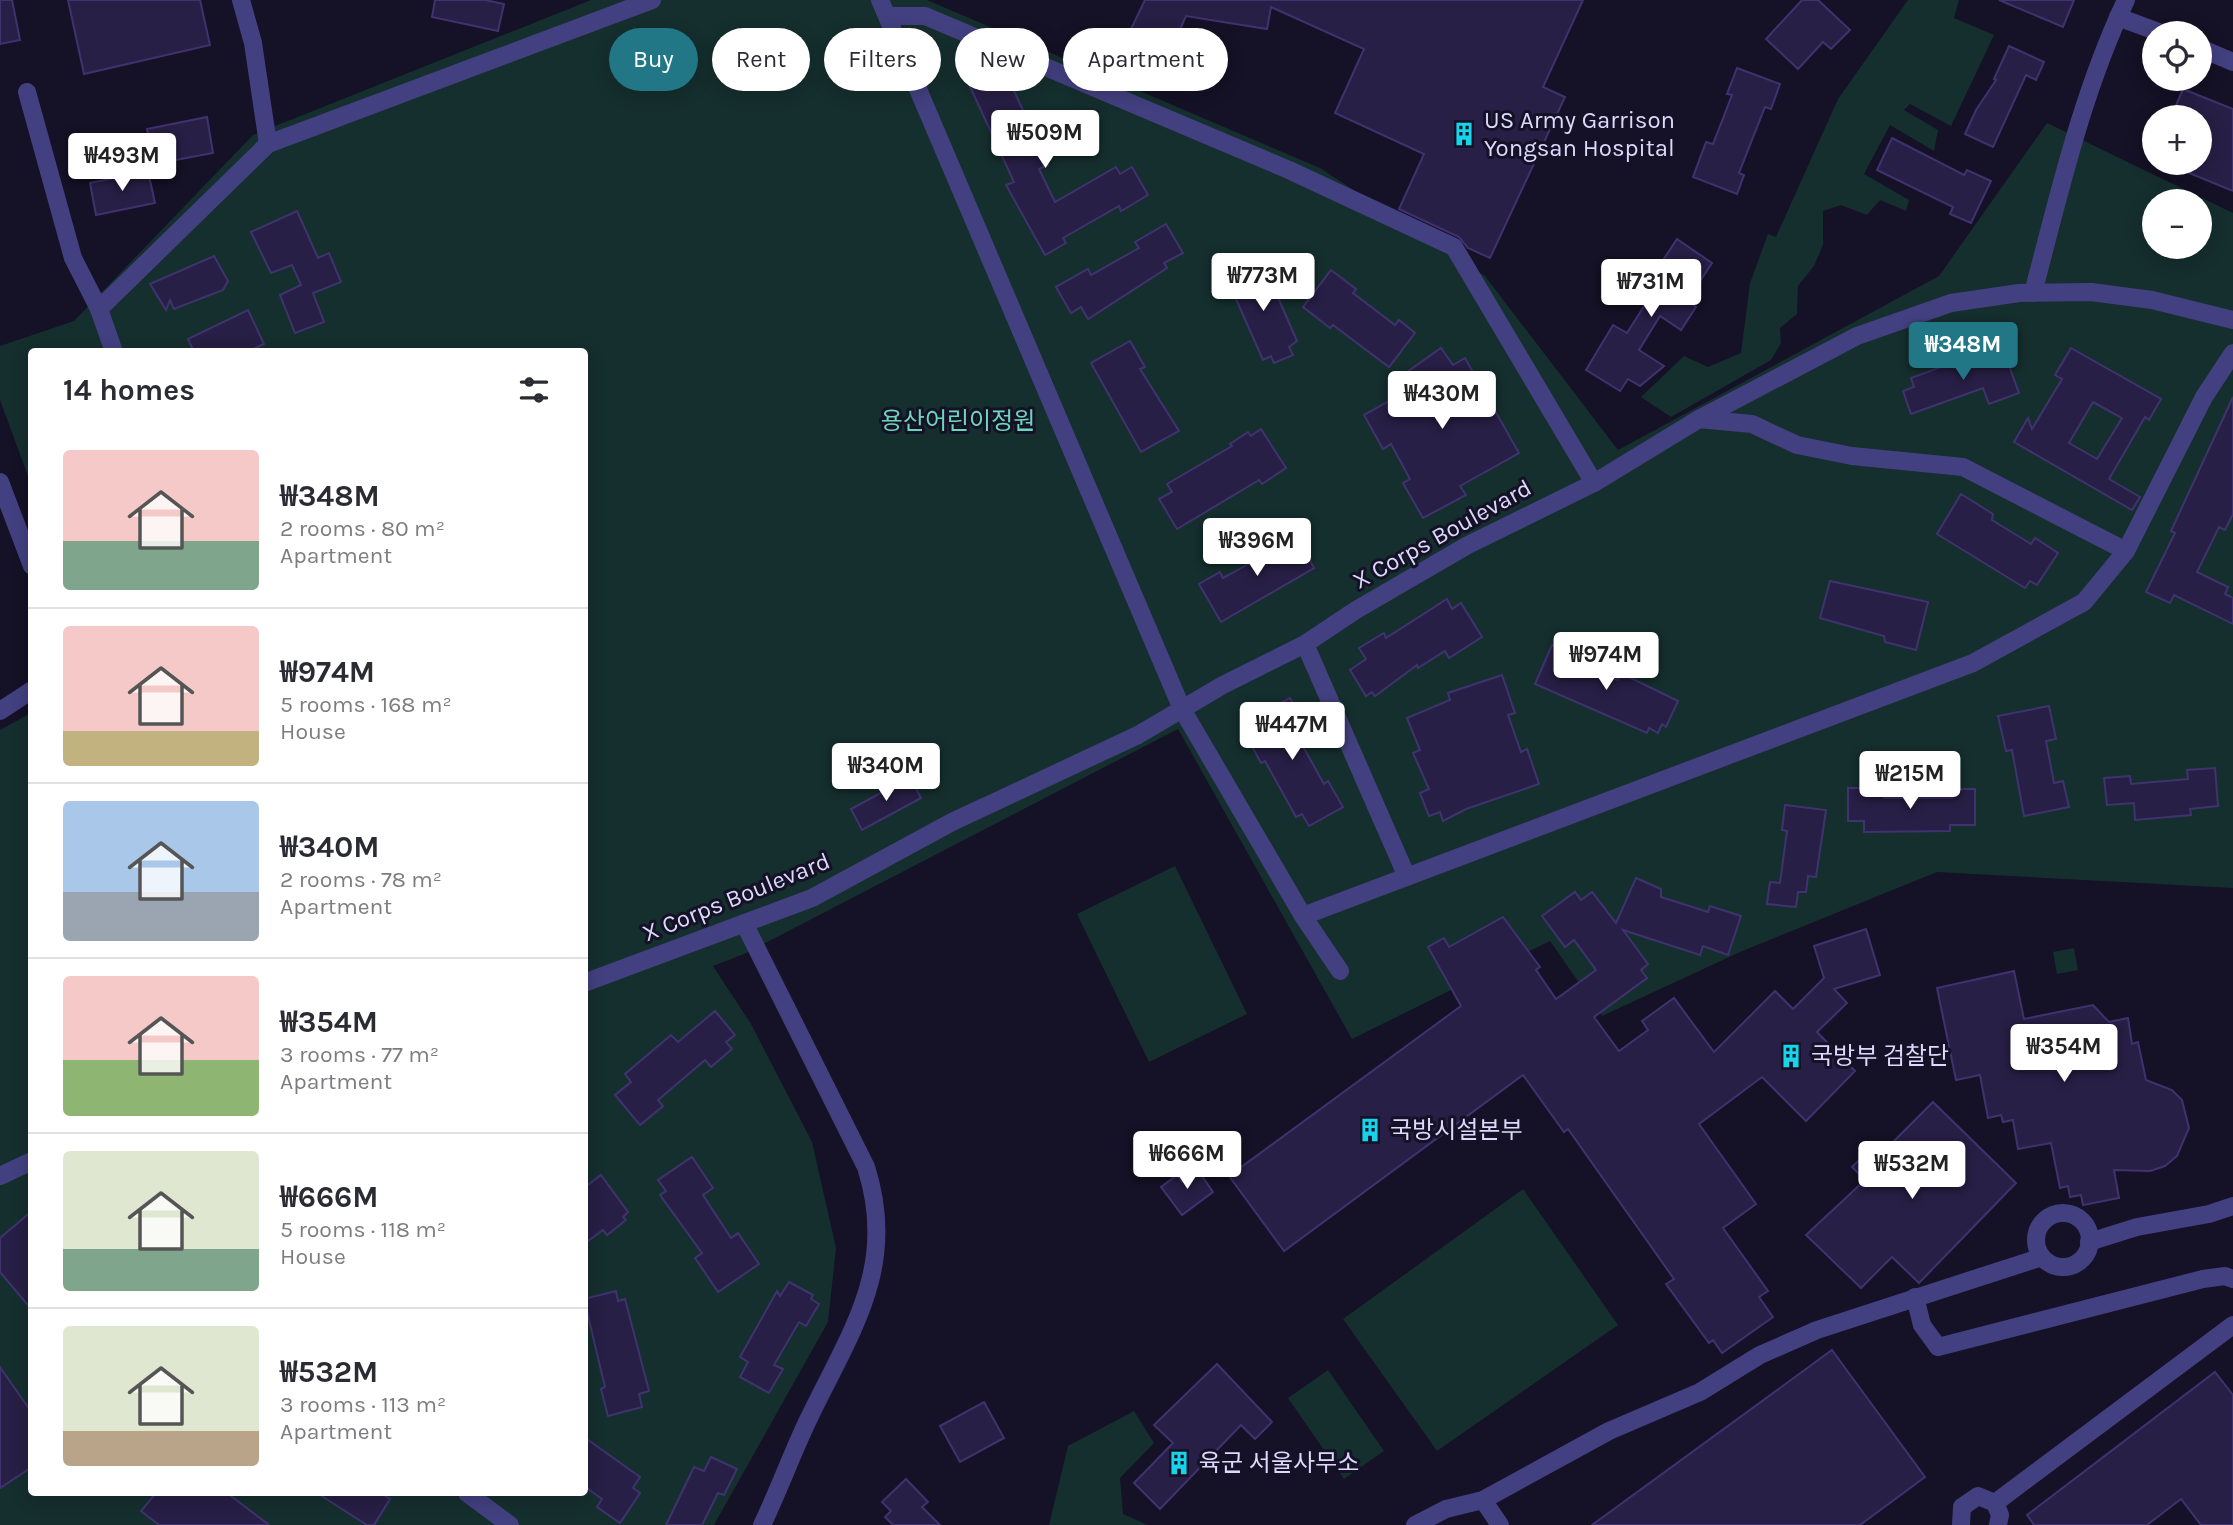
<!DOCTYPE html>
<meta charset="utf-8">
<style>
body{margin:0;font-family:Karla,"Noto Sans KR",sans-serif;background:#f7f7f7;color:#2b2b33;height:100vh;display:flex;flex-direction:column;font-size:26px;white-space:nowrap}
*{box-sizing:border-box;margin:0}
p{font-size:23px;color:#7c7c81}
.icon{flex:none;width:38px;height:38px;fill:none;stroke:currentColor;stroke-width:2;stroke-linecap:round;stroke-linejoin:round}
.map{position:relative;flex:1;overflow:hidden}
.panel{position:absolute;left:28px;top:348px;width:560px;height:1148px;display:flex;flex-direction:column;background:#fff;border-radius:7px;box-shadow:0 4px 18px #0003}
.panel>*{flex:none}
.top-card{position:absolute;left:609px;top:28px;width:665px;height:63px;display:flex;gap:14px}
.fabs{position:absolute;left:2142px;top:21px;display:grid;gap:14px}
.fabs a{display:grid;place-items:center;width:70px;height:70px;border-radius:50%;background:#fff;box-shadow:0 4px 18px #0003;font-size:35px}
.price{position:absolute;translate:-50% -60px;padding:0 16px;border-radius:7px;background:#fff;color:#222;font-size:23px;line-height:46px;filter:drop-shadow(0 2px 4px #0008)}
.price::after{content:'';position:absolute;left:50%;top:42px;width:21px;height:16px;margin-left:-10px;background:inherit;clip-path:polygon(0 0,100% 0,50% 100%)}
.price.selected{background:#227786;color:#fff}
ul{padding:0;list-style:none}
li{display:flex;align-items:center;gap:21px;height:175px;padding:0 35px}
li+li{border-top:2px solid #e1e1e2}
li span{display:grid;place-items:center;flex:none;width:196px;height:140px;border-radius:7px;color:#555}
li>.icon{margin-inline-start:auto}
span .icon{width:84px;height:84px;fill:#fffc;stroke-width:1}
li b{font-size:30px}
h2{display:flex;justify-content:space-between;align-items:center;height:84px;padding:0 35px;font-size:30px}
.chip{padding:0 24px;border-radius:32px;background:#fff;box-shadow:0 4px 18px #0003;font-size:24px;line-height:63px}
.chip.selected{background:#227786;color:#fff}
.map>svg:first-child{display:block}
</style>
<div class="map">
<svg width="2233" height="1525" viewBox="0 0 2233 1525">
<rect width="100%" height="100%" fill="#151126"/>
<g fill="#152f2e" fill-rule="evenodd">
<path d="M591 0H927L1320 168 1485 276 1618 450 1939 276 2047 123 2233 213V888L1937 872 1740 952 1602 1016 1550 941 1352 1039 1178 729 744 954 713 966 751 1024 812 1142 836 1248 828 1322 714 1525H0V730L31 713 32 1493H584V352H32L31 484 0 400V346L74 321 253 135ZM2154 201H2200V247H2154Z"/>
<polygon points="1908,0 1959,0 1954,18 1994,35 1951,126 1910,104 1904,110 1938,130 1934,151 1890,125 1864,174 1909,200 1906,211 1880,200 1867,215 1841,205 1823,211 1823,245 1814,266 1798,286 1797,314 1780,328 1781,343 1771,360 1671,417 1641,397 1684,356 1708,367 1741,353 1750,283 1768,234 1776,237 1838,99"/>
<polygon points="1175,866 1247,1014 1149,1062 1077,914"/>
<polygon points="2074,948 2078,970 2057,974 2053,952"/>
<polygon points="1523,1189 1618,1325 1437,1451 1343,1319"/>
<polygon points="1328,1370 1384,1451 1344,1479 1288,1398"/>
<polygon points="1134,1411 1154,1443 1120,1478 1123,1514 1148,1525 1049,1525 1068,1446"/>
</g>
<g fill="#271f45" stroke="#3f336f" stroke-width="2" fill-rule="evenodd">
<polygon points="0,0 12,0 20,40 0,44"/>
<polygon points="68,0 200,0 210,45 84,74"/>
<polygon points="435,0 485,0 504,4 498,31 432,17"/>
<polygon points="1145,0 1583,0 1543,87 1565,97 1490,258 1468,248 1459,237 1399,209 1424,154 1335,113 1364,49 1271,7 1267,29 1186,16 1170,52 1129,33"/>
<polygon points="1802,0 1818,0 1850,30 1831,49 1823,42 1798,69 1766,39"/>
<polygon points="1999,0 2074,0 2063,27"/>
<polygon points="2009,46 2044,62 2036,80 2026,75 1993,147 1965,134 1976,110 1996,80 1994,79"/>
<polygon points="996,67 1004,83 1009,80 1048,165 1039,169 1055,202 1116,167 1120,174 1132,167 1148,195 1121,211 1119,206 1063,238 1066,243 1045,255 1006,185 1014,182 967,80"/>
<polygon points="1737,68 1780,84 1771,109 1765,107 1739,173 1744,175 1737,194 1693,177 1706,142 1713,144 1732,95 1727,94"/>
<polygon points="2183,89 2233,109 2233,191 2165,163 2200,163 2200,117 2171,117"/>
<polygon points="207,117 213,153 154,164 147,129"/>
<polygon points="1892,138 1964,175 1967,170 1991,181 1971,223 1950,214 1953,207 1877,170"/>
<polygon points="148,171 155,203 96,215 90,183"/>
<polygon points="297,211 318,258 329,253 341,282 313,293 324,322 295,333 280,295 301,285 292,265 271,273 251,232"/>
<polygon points="1166,224 1183,253 1164,263 1167,268 1088,319 1081,307 1071,313 1056,287 1088,269 1091,275 1139,248 1135,242"/>
<polygon points="1677,239 1712,263 1687,301 1696,307 1681,330 1660,316 1639,350 1664,366 1640,386 1628,379 1620,391 1586,370 1613,325 1627,333 1646,303 1638,298"/>
<polygon points="214,256 228,281 223,290 174,309 170,300 166,310 150,284"/>
<polygon points="1252,263 1258,276 1267,272 1297,341 1289,347 1293,355 1274,363 1271,356 1263,360 1225,274"/>
<polygon points="1331,270 1356,289 1353,293 1395,325 1399,320 1415,333 1389,367 1333,325 1330,328 1303,307"/>
<polygon points="248,310 264,344 247,352 194,352 188,339"/>
<polygon points="1130,341 1145,367 1140,369 1179,431 1141,452 1091,363"/>
<polygon points="1441,348 1453,365 1465,358 1519,453 1460,486 1466,495 1423,518 1403,483 1410,479 1391,444 1383,449 1364,415 1409,390 1400,377"/>
<path d="M2071 348 2161 399 2149 420 2145 417 2109 479 2140 497 2132 510 2014 442 2028 418 2032 429 2062 379 2055 375ZM2093 402 2122 418 2097 459 2069 443Z"/>
<polygon points="1990,349 1994,359 2005,355 2019,393 1989,404 1983,388 1911,414 1903,391 1914,387 1911,378"/>
<polygon points="2233,397 2233,514 2225,530 2219,527 2197,572 2228,587 2225,594 2233,598 2233,624 2174,595 2170,603 2146,592 2175,533 2171,531"/>
<polygon points="1261,429 1286,468 1262,484 1259,480 1177,529 1159,499 1172,492 1167,484 1232,446 1230,444 1248,432 1251,436"/>
<polygon points="1961,494 1993,514 1992,520 2031,544 2035,538 2058,553 2037,585 2030,581 2025,588 1937,534"/>
<polygon points="1294,531 1314,568 1221,622 1199,584 1220,572 1223,578 1277,548 1274,542"/>
<polygon points="1830,581 1928,602 1916,650 1885,642 1884,636 1820,618"/>
<polygon points="1447,599 1452,609 1461,603 1482,637 1449,658 1445,651 1418,668 1417,665 1375,696 1372,692 1366,696 1350,670 1366,659 1359,648 1384,633 1386,638"/>
<polygon points="1552,645 1586,659 1583,665 1618,680 1621,673 1678,701 1666,727 1662,724 1658,733 1649,728 1647,733 1535,684"/>
<polygon points="1502,675 1515,713 1508,715 1521,752 1527,749 1539,784 1466,809 1443,821 1440,812 1429,816 1420,793 1429,789 1413,753 1420,750 1407,718 1450,700 1448,693"/>
<polygon points="1290,698 1309,733 1303,736 1306,741 1301,743 1324,784 1328,781 1343,807 1309,826 1302,814 1296,817 1265,761 1261,763 1248,739 1255,736 1247,721"/>
<polygon points="2049,706 2056,739 2046,741 2054,783 2063,781 2069,807 2024,816 2012,750 2006,751 1998,716"/>
<polygon points="2215,768 2218,806 2190,809 2191,815 2135,820 2134,803 2107,805 2104,778 2130,776 2131,784 2188,779 2187,770"/>
<polygon points="910,777 921,798 862,830 851,809"/>
<polygon points="1848,788 1884,788 1884,798 1952,798 1952,789 1975,789 1975,825 1950,825 1950,831 1864,832 1864,821 1848,821"/>
<polygon points="1785,805 1826,810 1816,877 1808,876 1806,892 1798,892 1796,907 1767,904 1770,882 1780,883 1787,831 1782,830"/>
<polygon points="1636,878 1661,889 1661,897 1708,912 1710,906 1741,916 1728,955 1703,946 1700,955 1623,930 1648,964 1641,970 1647,978 1594,1017 1619,1051 1648,1030 1642,1021 1674,998 1714,1052 1775,991 1793,1009 1824,978 1814,946 1866,929 1880,975 1834,989 1847,1003 1817,1032 1855,1071 1806,1121 1762,1077 1699,1124 1756,1204 1723,1228 1768,1291 1759,1297 1773,1317 1722,1353 1713,1340 1709,1343 1666,1284 1674,1279 1568,1129 1564,1132 1523,1075 1284,1251 1229,1176 1461,1006 1428,947 1444,938 1449,947 1503,917 1540,967 1536,970 1556,999 1596,970 1574,940 1565,947 1542,916 1575,892 1581,900 1592,892 1616,923"/>
<polygon points="2014,971 2024,1019 2093,1005 2109,1022 2128,1018 2132,1044 2138,1042 2146,1080 2172,1090 2182,1100 2189,1128 2177,1156 2165,1166 2150,1171 2114,1170 2119,1198 2083,1205 2081,1195 2070,1197 2068,1186 2060,1188 2051,1143 2018,1149 2013,1120 2003,1122 2001,1115 1988,1118 1980,1075 1956,1080 1937,988"/>
<polygon points="715,1011 735,1035 726,1042 732,1049 711,1067 705,1060 658,1100 663,1106 640,1125 615,1095 631,1082 625,1074 671,1035 678,1042"/>
<polygon points="1933,1102 2016,1183 1919,1283 1892,1257 1861,1288 1806,1235 1865,1180 1852,1167 1874,1145 1882,1153"/>
<polygon points="692,1157 713,1188 703,1195 731,1238 738,1233 759,1264 718,1292 695,1258 702,1253 660,1195 666,1191 658,1180"/>
<polygon points="1198,1170 1213,1192 1182,1215 1161,1187 1177,1175 1182,1182"/>
<polygon points="601,1175 628,1212 623,1217 626,1220 607,1235 603,1230 584,1244 584,1188"/>
<polygon points="32,1211 32,1310 0,1272 0,1238"/>
<polygon points="789,1282 813,1295 811,1299 819,1304 806,1326 799,1322 774,1365 783,1369 769,1393 740,1377 748,1362 740,1357 777,1291 780,1296"/>
<polygon points="616,1291 618,1301 625,1299 649,1391 639,1394 642,1407 608,1416 601,1389 605,1387 584,1299"/>
<polygon points="1832,1350 1925,1477 1860,1525 1592,1525"/>
<polygon points="1217,1364 1272,1422 1255,1439 1241,1425 1160,1509 1134,1483 1173,1443 1154,1425"/>
<polygon points="0,1367 32,1413 32,1467 0,1488"/>
<polygon points="2215,1372 2233,1395 2233,1525 2201,1525 2181,1499 2147,1525 2034,1525 2027,1515"/>
<polygon points="984,1402 1004,1438 960,1462 940,1426"/>
<polygon points="584,1437 640,1477 633,1488 640,1493 620,1523 597,1507 602,1499 584,1486"/>
<polygon points="711,1457 737,1469 724,1495 718,1493 702,1525 666,1525 694,1467 704,1471"/>
<polygon points="906,1479 928,1502 922,1507 940,1525 893,1525 885,1517 891,1511 882,1502"/>
<polygon points="156,1493 227,1493 269,1525 159,1525 141,1511"/>
<polygon points="317,1493 381,1493 390,1499 374,1525 367,1525"/>
</g>
<g fill="none" stroke-linecap="round" stroke-linejoin="round">
<g stroke="#434081" stroke-width="18">
<polyline points="241,0 253,43 268,144"/>
<polyline points="880,0 1182,709 1303,916 1340,971"/>
<polyline points="887,16 925,16 1289,170 1454,247 1594,483"/>
<polyline points="2118,17 2161,33"/>
<polyline points="2200,48 2233,62"/>
<polyline points="27,92 73,258 99,309"/>
<path d="M2033 293C2059 194 2082 93 2126 0"/>
<polyline points="114,352 99,309 268,144 652,0"/>
<polyline points="1699,419 1752,424 1797,445 1852,456 1963,467 2126,551"/>
<polyline points="0,482 32,566"/>
<polyline points="1305,644 1407,877"/>
<polyline points="0,711 32,690"/>
<polyline points="1303,916 1973,663 2084,602 2126,551 2204,397 2233,353"/>
<path d="M744 923 866 1167C898 1267 851 1331 809 1418 792 1453 779 1490 762 1525"/>
<polyline points="584,983 812,898 952,822 1138,735 1223,685 1305,644 1356,610 1468,545 1594,483 1699,419 1857,336 1951,303 2019,293 2091,292 2152,300 2233,320"/>
<polyline points="0,1176 32,1161"/>
<circle cx="2063" cy="1240" r="27"/>
<polyline points="2089,1242 2137,1227 2209,1214 2233,1206"/>
<polyline points="1915,1297 1922,1325 1938,1347 2203,1279 2225,1276 2233,1279"/>
<polyline points="467,1493 510,1525"/>
<polyline points="1483,1500 1500,1525"/>
<polyline points="1995,1503 2233,1325"/>
<polyline points="1415,1525 1446,1509 1483,1500 1609,1431 1700,1392 1760,1355 1817,1330 2042,1257"/>
<polyline points="1961,1525 1962,1507 1978,1496 1995,1503 2000,1515 1998,1525"/>
</g>
</g>
<defs>
<g id="building-bare" transform="scale(1.89)"><path d="M-4-6H4V6H1V3H-1V6H-4ZM-2.5-4.3h1.7v1.8h-1.7ZM.8-4.3h1.7v1.8H.8ZM-2.5-1h1.7V.8h-1.7ZM.8-1h1.7V.8H.8Z" fill="#16d5eb" stroke="#151126" stroke-width="2.5" paint-order="stroke"/></g>
</defs>
<g fill-rule="evenodd">
<use href="#building-bare" x="1464" y="134"/>
<use href="#building-bare" x="1791" y="1056"/>
<use href="#building-bare" x="1370" y="1130"/>
<use href="#building-bare" x="1179" y="1463"/>
</g>
<g text-anchor="middle" dominant-baseline="central" stroke-width="6" stroke-linejoin="round" paint-order="stroke">
<g font-size="24" fill="#ddd9fc" stroke="#151126" text-anchor="start">
<text x="1484" y="120">US Army Garrison<tspan x="1484" dy="28">Yongsan Hospital</tspan></text>
<text x="1811" y="1056">국방부 검찰단</text>
<text x="1390" y="1130">국방시설본부</text>
<text x="1199" y="1463">육군 서울사무소</text>
</g>
<g font-size="24" fill="#6bd6bc" stroke="#151126">
<text x="958" y="421">용산어린이정원</text>
</g>
<g font-size="24" fill="#ddd9fc" stroke="#151126">
<text transform="translate(1442 534) rotate(-29)">X Corps Boulevard</text>
<text transform="translate(736 897) rotate(-22)">X Corps Boulevard</text>
</g>
</g>
</svg>
<div class="fabs">
<a><svg class="icon" aria-label="locate" viewBox="0 0 24 24"><circle cx="12" cy="12" r="6"/><path d="M12 2v4M12 18v4M2 12h4M18 12h4"/></svg></a>
<a>+</a>
<a>−</a>
</div>
<b class="price" style="left:1045px;top:170px">₩509M</b>
<b class="price" style="left:122px;top:193px">₩493M</b>
<b class="price" style="left:1263px;top:313px">₩773M</b>
<b class="price" style="left:1651px;top:319px">₩731M</b>
<b class="price selected" style="left:1963px;top:382px">₩348M</b>
<b class="price" style="left:1442px;top:431px">₩430M</b>
<b class="price" style="left:1257px;top:578px">₩396M</b>
<b class="price" style="left:1606px;top:692px">₩974M</b>
<b class="price" style="left:1292px;top:762px">₩447M</b>
<b class="price" style="left:886px;top:803px">₩340M</b>
<b class="price" style="left:1910px;top:811px">₩215M</b>
<b class="price" style="left:2064px;top:1084px">₩354M</b>
<b class="price" style="left:1187px;top:1191px">₩666M</b>
<b class="price" style="left:1912px;top:1201px">₩532M</b>
<div class="top-card">
<a class="chip selected">Buy</a>
<a class="chip">Rent</a>
<a class="chip">Filters</a>
<a class="chip">New</a>
<a class="chip">Apartment</a>
</div>
<section class="panel">
<h2>14 homes<svg class="icon" aria-label="filters" viewBox="0 0 24 24"><path d="M4 7h16M4 17h16"/><circle cx="9" cy="7" r="2"/><circle cx="15" cy="17" r="2"/></svg></h2>
<ul>
<li><span style="background:linear-gradient(#f6c9c9 65%,#7fa58c 0)"><svg class="icon" aria-label="home" viewBox="0 0 24 24"><path d="M3 11l9-7 9 7M6 9v11h12V9"/></svg></span><div><b>₩348M</b><p>2 rooms · 80 m²</p><p>Apartment</p></div></li>
<li><span style="background:linear-gradient(#f6c9c9 75%,#c2b280 0)"><svg class="icon" aria-label="home" viewBox="0 0 24 24"><path d="M3 11l9-7 9 7M6 9v11h12V9"/></svg></span><div><b>₩974M</b><p>5 rooms · 168 m²</p><p>House</p></div></li>
<li><span style="background:linear-gradient(#a9c7e8 65%,#9aa5b1 0)"><svg class="icon" aria-label="home" viewBox="0 0 24 24"><path d="M3 11l9-7 9 7M6 9v11h12V9"/></svg></span><div><b>₩340M</b><p>2 rooms · 78 m²</p><p>Apartment</p></div></li>
<li><span style="background:linear-gradient(#f6c9c9 60%,#8fb573 0)"><svg class="icon" aria-label="home" viewBox="0 0 24 24"><path d="M3 11l9-7 9 7M6 9v11h12V9"/></svg></span><div><b>₩354M</b><p>3 rooms · 77 m²</p><p>Apartment</p></div></li>
<li><span style="background:linear-gradient(#dfe7d0 70%,#7fa58c 0)"><svg class="icon" aria-label="home" viewBox="0 0 24 24"><path d="M3 11l9-7 9 7M6 9v11h12V9"/></svg></span><div><b>₩666M</b><p>5 rooms · 118 m²</p><p>House</p></div></li>
<li><span style="background:linear-gradient(#dfe7d0 75%,#b9a48a 0)"><svg class="icon" aria-label="home" viewBox="0 0 24 24"><path d="M3 11l9-7 9 7M6 9v11h12V9"/></svg></span><div><b>₩532M</b><p>3 rooms · 113 m²</p><p>Apartment</p></div></li>
</ul>
</section>
</div>
